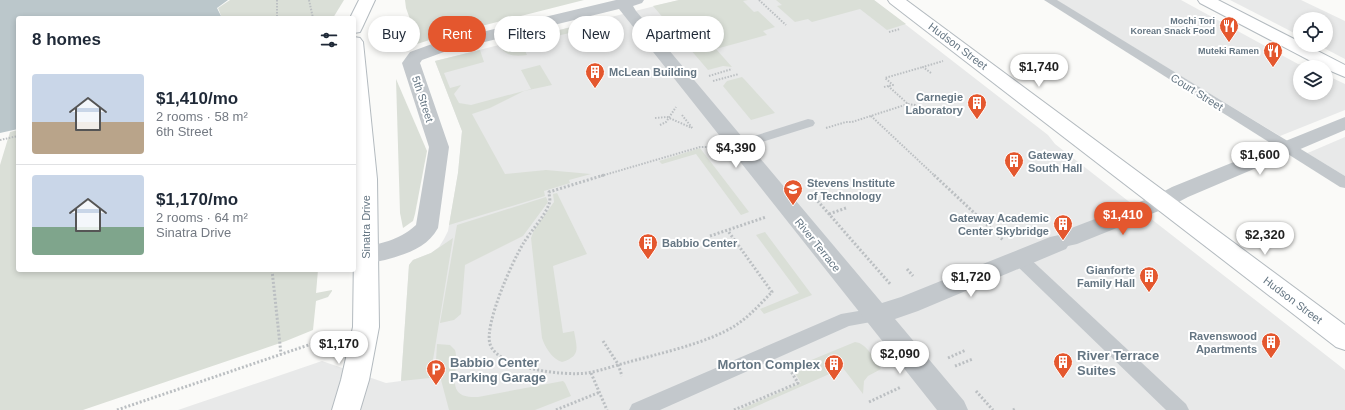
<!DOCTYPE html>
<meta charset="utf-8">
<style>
body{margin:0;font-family:Helvetica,sans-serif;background:#f6f6f7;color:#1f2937;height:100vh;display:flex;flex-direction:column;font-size:15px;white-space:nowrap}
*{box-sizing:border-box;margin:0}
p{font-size:13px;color:#747a83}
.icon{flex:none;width:22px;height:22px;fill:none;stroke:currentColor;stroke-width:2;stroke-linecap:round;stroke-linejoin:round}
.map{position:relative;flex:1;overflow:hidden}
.panel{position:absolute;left:16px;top:16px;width:340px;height:256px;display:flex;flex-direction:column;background:#fff;border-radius:4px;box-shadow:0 2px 6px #0003}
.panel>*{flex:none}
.hud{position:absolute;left:368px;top:16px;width:380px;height:36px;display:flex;gap:8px}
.controls{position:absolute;left:1293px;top:12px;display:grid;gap:8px}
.controls a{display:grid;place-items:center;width:40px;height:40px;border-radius:50%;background:#fff;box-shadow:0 2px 6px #0003;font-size:20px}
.price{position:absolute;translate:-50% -34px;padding:0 9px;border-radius:14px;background:#fff;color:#222;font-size:13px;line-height:26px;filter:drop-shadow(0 1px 2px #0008)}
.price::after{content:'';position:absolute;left:50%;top:24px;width:12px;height:9px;margin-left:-6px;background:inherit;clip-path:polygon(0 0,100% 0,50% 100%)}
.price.selected{background:#e4572e;color:#fff}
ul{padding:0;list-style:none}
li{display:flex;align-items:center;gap:12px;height:100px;padding:0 16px}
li+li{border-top:1px solid #e0e1e3}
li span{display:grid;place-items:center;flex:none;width:112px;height:80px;border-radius:4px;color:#555}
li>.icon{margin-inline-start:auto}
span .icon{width:48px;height:48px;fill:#fffc;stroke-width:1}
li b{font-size:17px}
h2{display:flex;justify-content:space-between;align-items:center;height:48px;padding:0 16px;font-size:17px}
.chip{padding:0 14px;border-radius:18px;background:#fff;box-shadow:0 2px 6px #0003;font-size:14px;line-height:36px}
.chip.selected{background:#e4572e;color:#fff}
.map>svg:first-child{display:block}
</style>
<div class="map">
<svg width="1345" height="410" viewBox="0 0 1345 410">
<rect width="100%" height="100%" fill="#fafaf8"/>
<g fill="#e8e9e9">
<polygon points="679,0 874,0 1048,135 1055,144 1345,370 1345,410 178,410 322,361 386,383 401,381 409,265 413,260 431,253 439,247 444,239 448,231 458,173 462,131 435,61"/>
<polygon points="1056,0 1181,0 1298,64 1310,67 1300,67 1300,93 1326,93 1326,75 1345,84 1345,110 1280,136"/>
<polygon points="1230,0 1301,0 1345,21 1345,59 1318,45 1326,45 1326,19 1300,19 1300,36"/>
<polygon points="1345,137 1345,176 1307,153 1310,152"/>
</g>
<g fill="#dadfd7">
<polygon points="230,0 344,0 333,18 222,18 218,8"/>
<polygon points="405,0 584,0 442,36 417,44 412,25 406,8"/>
<polygon points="679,0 748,0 743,1 754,12 758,11 775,27 763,31 767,35 716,49 732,67 723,66 708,70 653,6"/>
<polygon points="776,0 874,0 906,24 887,30 860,9 812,22 808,19 795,22 777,6 782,5"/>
<path d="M596 21H606L613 30 599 31 591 28 522 44 527 55C515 57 505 56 499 45Z"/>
<path d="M594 32 615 33 621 42C610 42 600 41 594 32Z"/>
<polygon points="480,50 484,62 444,73 450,88 461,85 454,94 459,103 471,105 531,89 521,70 540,65 552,85 524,91 490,108 472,114 505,174 546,170 591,174 569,180 570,183 544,191 545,196 449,225 458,173 462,131 435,61"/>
<polygon points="742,77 745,80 775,113 751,120 723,86 727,81"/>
<polygon points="396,79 427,151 415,214 413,221 403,228 400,213"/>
<polygon points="18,130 18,270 318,270 316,293 332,290 332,291 328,297 316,301 313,330 286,341 83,410 0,410 0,165 10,132"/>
<polygon points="700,148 749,212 741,215 696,154 662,164 659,161"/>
<path d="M557 193 587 254 553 266 563 333 574 331C577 348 581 356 562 362 552 359 545 347 542 338L531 238 534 230 554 202 553 194Z"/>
<polygon points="546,197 548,202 523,236 465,265 461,314 454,320 440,323 457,225"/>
<polygon points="765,232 812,295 764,314 760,309 799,293 756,235"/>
<polygon points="453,238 430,378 401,381 409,265 413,260 431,253"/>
<path d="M855 342C867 343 875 361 881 369L868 376 864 381 863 394 843 368 748 410H739L801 383 792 368Z"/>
<path d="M437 344 450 345 455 350C461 370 441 399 478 397L563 381 565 383 571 396 535 410H449L436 361Z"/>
</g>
<polygon fill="#bbc7cb" points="0,0 228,0 217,8 222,18 18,18 18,129 0,133"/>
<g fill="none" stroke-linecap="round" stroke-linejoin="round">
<g stroke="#b3babf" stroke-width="2">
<g id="secondary">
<polygon points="359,0 375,0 362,28 360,32 354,33 354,18 350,18"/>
<polygon points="888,0 906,0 1345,325 1345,350 1336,347 890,3"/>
<polygon points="1198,0 1218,0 1300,42 1300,45 1306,45 1345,65 1345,77 1326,69 1326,67 1322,67 1200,3"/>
<polygon points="354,37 360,38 363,42 377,179 379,327 369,380 360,410 332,410 341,380 353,327 355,179 354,160"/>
</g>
</g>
<g stroke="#bbbfc2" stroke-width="2" stroke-dasharray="1.5 1.5" stroke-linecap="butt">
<polyline points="277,0 277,18"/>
<polyline points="309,0 313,18"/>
<polyline points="759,0 786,25"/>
<polyline points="379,25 411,29 419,33"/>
<polyline points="593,31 618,31"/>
<polyline points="889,32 900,29"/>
<polyline points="931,73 923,67 943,61"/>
<polyline points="709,76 732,69"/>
<polyline points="713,81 739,74"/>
<polyline points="884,87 888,86"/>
<polyline points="908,104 915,105 919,108"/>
<polyline points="682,115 693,129"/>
<polyline points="871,116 935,176"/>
<polyline points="655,118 667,117 692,128"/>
<polyline points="660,125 666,122 676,107"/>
<polyline points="826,128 846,122 852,122 908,104 888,86 893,85 885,78 923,67"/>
<polyline points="0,140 18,136"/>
<polyline points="601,176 700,147 709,147"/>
</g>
<g stroke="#bbbfc2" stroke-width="3" stroke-dasharray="2 2" stroke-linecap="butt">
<path d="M604 175 549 192C549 196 551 201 549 204 545 216 530 232 523 244 512 262 484 325 490 344 498 369 565 376 587 373 600 371 613 366 625 363 657 354 709 343 736 325 750 316 761 303 772 292L728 231"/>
<polyline points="934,175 1003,240"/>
<polyline points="815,198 891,285"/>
<polyline points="829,214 846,208"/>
<polyline points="710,236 766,217"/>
<polyline points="907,269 913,276"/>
<polyline points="272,270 281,354"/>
<polyline points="603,341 618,364 622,376"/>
<polyline points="948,358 966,350"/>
<polyline points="955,366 973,359"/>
<polyline points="591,373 607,410"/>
<polyline points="976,391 993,410"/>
<polyline points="869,402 901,387"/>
<polyline points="117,410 332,337"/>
<polyline points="556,410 600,392"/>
<polyline points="734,410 798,383 789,368"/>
<polyline points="1013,410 1015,409"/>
</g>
<g fill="#c3c8cc" fill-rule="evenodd">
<polygon points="1044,0 1057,0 1345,176 1345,188 1340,187"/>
<polygon points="808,119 813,120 815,123 813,126 737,150 732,149 730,146 732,143"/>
<polygon points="1020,253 1026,255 1186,404 1189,410 1166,410 1014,263 1012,259 1014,255"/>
<polygon points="876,308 882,310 885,315 882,320 849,326 660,410 629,410 632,404 841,314"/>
</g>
<path fill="#c3c8cc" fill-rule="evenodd" d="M616 0H644L642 3 633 6 636 11 882 303 901 297 1050 237 1059 235 1061 232 1155 196 1172 187 1345 117V130L1188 197 1171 206 1077 244 1068 246 1066 249 918 311 895 319 964 401 968 410H937L619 9 444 52 422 60 420 63 449 147 438 228C427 248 406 254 385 260 375 262 368 265 358 262L354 256 358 250C381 242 397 242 416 225L429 147 402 63 410 52 432 44Z"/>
<use href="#secondary" fill="#fff" fill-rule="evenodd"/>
</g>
<defs>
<g id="restaurant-pin" transform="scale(1)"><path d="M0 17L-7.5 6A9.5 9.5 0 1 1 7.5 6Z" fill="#e4572e" stroke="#fff"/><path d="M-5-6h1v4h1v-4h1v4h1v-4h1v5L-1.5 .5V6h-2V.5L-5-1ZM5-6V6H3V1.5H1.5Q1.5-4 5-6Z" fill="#fff"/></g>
<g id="building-pin" transform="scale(1)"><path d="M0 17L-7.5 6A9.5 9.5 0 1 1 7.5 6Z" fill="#e4572e" stroke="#fff"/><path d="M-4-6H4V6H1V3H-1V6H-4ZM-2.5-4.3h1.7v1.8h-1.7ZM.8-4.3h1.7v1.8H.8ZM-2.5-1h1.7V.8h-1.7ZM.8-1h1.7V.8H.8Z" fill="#fff"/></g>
<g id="university-pin" transform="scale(1)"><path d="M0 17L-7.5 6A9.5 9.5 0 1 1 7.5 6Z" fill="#e4572e" stroke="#fff"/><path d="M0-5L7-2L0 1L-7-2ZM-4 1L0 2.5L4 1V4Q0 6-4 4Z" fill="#fff"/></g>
<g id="parking-pin" transform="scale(1)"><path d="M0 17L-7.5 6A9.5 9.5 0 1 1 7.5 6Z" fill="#e4572e" stroke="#fff"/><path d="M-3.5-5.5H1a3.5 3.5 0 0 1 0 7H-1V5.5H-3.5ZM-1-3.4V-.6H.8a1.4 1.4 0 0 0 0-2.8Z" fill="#fff"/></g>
</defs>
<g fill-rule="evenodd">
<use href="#restaurant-pin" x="1229" y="26"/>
<use href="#restaurant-pin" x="1273" y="51"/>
<use href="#building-pin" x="595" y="72"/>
<use href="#building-pin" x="977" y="103"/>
<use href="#building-pin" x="1014" y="161"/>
<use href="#university-pin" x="793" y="189"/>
<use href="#building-pin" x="1063" y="224"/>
<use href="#building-pin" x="648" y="243"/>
<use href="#building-pin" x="1149" y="276"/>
<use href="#building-pin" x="1271" y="342"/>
<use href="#building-pin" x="1063" y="362"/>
<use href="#building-pin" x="834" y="364"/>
<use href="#parking-pin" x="436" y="369"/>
</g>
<g text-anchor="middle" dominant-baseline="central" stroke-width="4" stroke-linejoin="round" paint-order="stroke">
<g font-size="9" font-weight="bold" fill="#657683" stroke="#fff" text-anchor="end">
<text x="1215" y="21">Mochi Tori<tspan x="1215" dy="10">Korean Snack Food</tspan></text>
<text x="1259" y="51">Muteki Ramen</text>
</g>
<g font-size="11" fill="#657683" stroke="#fff">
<text transform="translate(958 46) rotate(37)">Hudson Street</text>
<text transform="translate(1197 92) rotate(32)">Court Street</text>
<text transform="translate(423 99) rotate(72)">5th Street</text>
<text transform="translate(366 227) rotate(-90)">Sinatra Drive</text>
<text transform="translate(818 245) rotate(51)">River Terrace</text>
<text transform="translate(1293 300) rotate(37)">Hudson Street</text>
</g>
<g font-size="11" font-weight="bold" fill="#657683" stroke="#fff" text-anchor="start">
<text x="609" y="72">McLean Building</text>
<text x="963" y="97" text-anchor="end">Carnegie<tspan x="963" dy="13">Laboratory</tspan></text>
<text x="1028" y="155">Gateway<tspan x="1028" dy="13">South Hall</tspan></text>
<text x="807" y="183">Stevens Institute<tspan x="807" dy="13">of Technology</tspan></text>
<text x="1049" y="218" text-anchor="end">Gateway Academic<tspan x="1049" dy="13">Center Skybridge</tspan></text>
<text x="662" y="243">Babbio Center</text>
<text x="1135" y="270" text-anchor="end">Gianforte<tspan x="1135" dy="13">Family Hall</tspan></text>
<text x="1257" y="336" text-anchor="end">Ravenswood<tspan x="1257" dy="13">Apartments</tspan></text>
</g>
<g font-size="13" font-weight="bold" fill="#657683" stroke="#fff" text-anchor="start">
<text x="1077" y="355">River Terrace<tspan x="1077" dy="15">Suites</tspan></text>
<text x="450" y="362">Babbio Center<tspan x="450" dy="15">Parking Garage</tspan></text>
<text x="820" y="364" text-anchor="end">Morton Complex</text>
</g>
</g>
</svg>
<div class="controls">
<a><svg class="icon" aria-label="locate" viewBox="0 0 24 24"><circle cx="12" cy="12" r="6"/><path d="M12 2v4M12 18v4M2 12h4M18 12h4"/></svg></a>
<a><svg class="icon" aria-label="layers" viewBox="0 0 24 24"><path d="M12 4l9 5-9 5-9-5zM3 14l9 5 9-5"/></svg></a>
</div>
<b class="price" style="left:1039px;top:88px">$1,740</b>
<b class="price" style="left:736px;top:169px">$4,390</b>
<b class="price" style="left:1260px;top:176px">$1,600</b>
<b class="price selected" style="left:1123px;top:236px">$1,410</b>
<b class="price" style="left:1265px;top:256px">$2,320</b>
<b class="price" style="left:971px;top:298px">$1,720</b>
<b class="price" style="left:339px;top:365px">$1,170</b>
<b class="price" style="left:900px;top:375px">$2,090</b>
<div class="hud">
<a class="chip">Buy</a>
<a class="chip selected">Rent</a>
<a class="chip">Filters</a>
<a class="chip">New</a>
<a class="chip">Apartment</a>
</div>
<section class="panel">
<h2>8 homes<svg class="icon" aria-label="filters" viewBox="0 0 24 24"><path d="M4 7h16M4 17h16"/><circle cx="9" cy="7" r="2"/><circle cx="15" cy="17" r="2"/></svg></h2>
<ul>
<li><span style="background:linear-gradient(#c9d6e8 60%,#b9a48a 0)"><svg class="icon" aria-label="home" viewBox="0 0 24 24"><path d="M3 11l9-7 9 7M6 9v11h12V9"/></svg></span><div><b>$1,410/mo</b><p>2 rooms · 58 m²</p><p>6th Street</p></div></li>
<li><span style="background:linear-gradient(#c9d6e8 65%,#7fa58c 0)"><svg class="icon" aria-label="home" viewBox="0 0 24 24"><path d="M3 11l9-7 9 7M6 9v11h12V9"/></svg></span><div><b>$1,170/mo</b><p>2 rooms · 64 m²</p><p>Sinatra Drive</p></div></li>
</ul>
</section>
</div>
